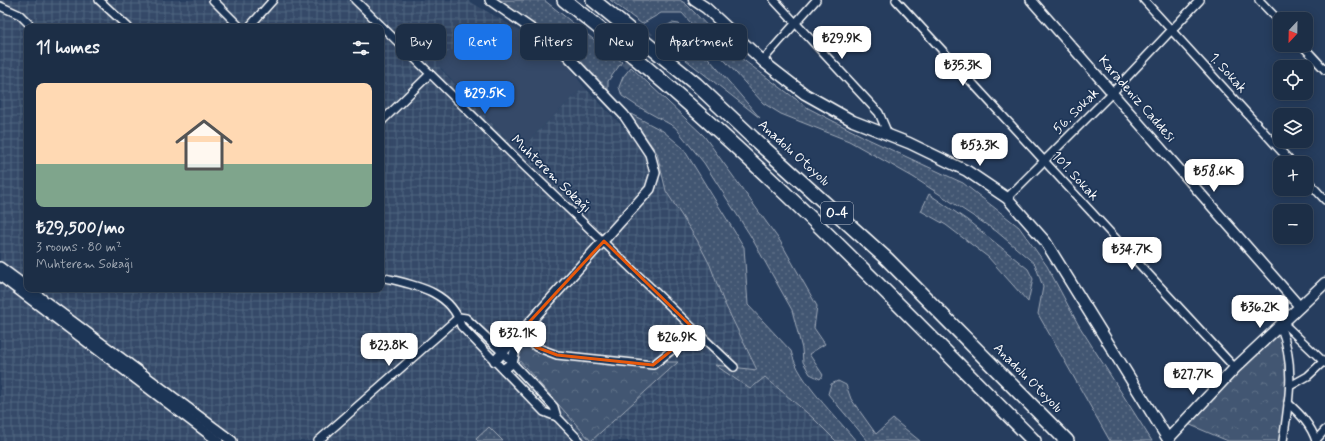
<!DOCTYPE html>
<meta charset="utf-8">
<style>
body{margin:0;font-family:Mynerve,sans-serif;background:#25364d;color:#f1f3f6;height:100vh;display:flex;flex-direction:column;font-size:15px;white-space:nowrap}
*{box-sizing:border-box;margin:0}
p{font-size:13px;color:#a0a8b3}
.icon{flex:none;width:22px;height:22px;fill:none;stroke:currentColor;stroke-width:2;stroke-linecap:round;stroke-linejoin:round}
.map{position:relative;flex:1;overflow:hidden}
.side{position:absolute;left:24px;top:24px;width:360px;height:268px;display:flex;flex-direction:column;background:#1c2e46;border-radius:8px;box-shadow:0 2px 10px #0003,0 0 0 1px #3a4a5f}
.side>*{flex:none}
.hud{position:absolute;left:396px;top:24px;width:380px;height:36px;display:flex;gap:8px}
.needle{width:26px;rotate:202deg}
.buttons{position:absolute;left:1273px;top:12px;display:grid;gap:8px}
.buttons a{display:grid;place-items:center;width:40px;height:40px;border-radius:8px;background:#1c2e46;box-shadow:0 2px 10px #0003,0 0 0 1px #3a4a5f;font-size:20px}
.price{position:absolute;translate:-50% -34px;padding:0 9px;border-radius:8px;background:#fff;color:#222;font-size:13px;line-height:26px;filter:drop-shadow(0 1px 2px #0008)}
.price::after{content:'';position:absolute;left:50%;top:24px;width:12px;height:9px;margin-left:-6px;background:inherit;clip-path:polygon(0 0,100% 0,50% 100%)}
.price.current{background:#1a73e8;color:#fff}
ul{padding:0;list-style:none}
li{display:grid;align-content:center;gap:8px;height:212px;padding:0 12px}
li+li{border-top:1px solid #3a4a5f}
li span{display:grid;place-items:center;height:124px;border-radius:8px;color:#555}
li>.icon{margin-inline-start:auto}
span .icon{width:72px;height:72px;fill:#fffc;stroke-width:1}
li b{font-size:17px}
h2{display:flex;justify-content:space-between;align-items:center;height:48px;padding:0 12px;font-size:17px}
.chip{padding:0 14px;border-radius:8px;background:#1c2e46;box-shadow:0 2px 10px #0003,0 0 0 1px #3a4a5f;font-size:14px;line-height:36px}
.chip.current{background:#1a73e8;color:#fff}
.map>svg:first-child{display:block}
</style>
<div class="map">
<svg width="1325" height="441" viewBox="0 0 1325 441">
<defs>
<pattern id="industrial-grid" width="8" height="8" patternUnits="userSpaceOnUse"><rect width="8" height="8" fill="#344a68"/><path d="M0 4h8M4 0v8" fill="none" stroke="#52657f"/></pattern>
<pattern id="grass-dots" width="8" height="8" patternUnits="userSpaceOnUse"><rect width="8" height="8" fill="#425672"/><path d="M2 2h.1M6 6h.1" fill="none" stroke="#5e6f87" stroke-width="1.8" stroke-linecap="round"/></pattern>
<pattern id="forest-crowns" width="20" height="18" patternUnits="userSpaceOnUse"><rect width="20" height="18" fill="#425672"/><path d="M2 6a3 3 0 1 1 6 0M12 15a3 3 0 1 1 6 0" fill="none" stroke="#5e6f87"/></pattern>
</defs>
<rect width="100%" height="100%" fill="#263d5e"/>
<filter id="ink" filterUnits="userSpaceOnUse"><feTurbulence type="fractalNoise" baseFrequency=".025" numOctaves="2"/><feDisplacementMap in="SourceGraphic" scale="8" xChannelSelector="R" yChannelSelector="G"/><feConvolveMatrix kernelMatrix="1 2 1 2 8 2 1 2 1" color-interpolation-filters="sRGB"/></filter>
<g filter="url(#ink)">
<polygon fill="#344a68" points="507,23 563,58 584,87 518,151 440,67 445,54"/>
<path fill="url(#industrial-grid)" fill-rule="evenodd" d="M0 0H467L507 23 445 54 440 68 518 151 584 87 644 148 666 191 697 240 710 265 723 300 757 371 716 366 765 377 813 418 836 441H0ZM27 27H381V289H27Z"/>
<g fill="url(#grass-dots)" stroke="#a0aab8">
<polygon points="497,0 544,0 622,62 608,81 608,94 553,36"/>
<polygon points="610,0 680,0 686,4 734,53 808,108 868,139 963,183 1019,227 1047,266 1078,324 1152,441 1110,441 1038,314 1043,287 1035,264 996,231 913,177 849,141 781,114 763,103 682,13 661,13 642,24"/>
<polygon points="672,23 679,24 760,118 658,38 664,27"/>
<polygon points="631,67 704,136 780,241 817,306 814,328 825,344 809,354 823,375 820,379 810,374 803,362 802,349 792,310 750,235 704,163 675,127 637,106 622,96 619,87 623,77"/>
<path d="M629 113 663 131 683 148 744 247 748 305 791 351C798 381 836 416 856 441H836L813 418 765 377 750 389 715 365 757 370 723 300 710 265 697 240 666 191 657 153Z"/>
<polygon points="929,194 967,220 1028,269 1033,279 1028,302 988,257 946,225 921,211"/>
<polygon points="838,381 846,385 851,399 876,434 893,419 920,441 868,441 828,394 831,384"/>
<polygon points="489,427 503,441 478,441 476,439"/>
</g>
<g fill="url(#forest-crowns)" stroke="#a0aab8">
<path d="M1276 334C1299 359 1287 410 1284 441H1228L1188 424 1236 373Z"/>
<polygon points="522,338 536,350 578,361 654,369 665,362 678,362 591,441 517,358"/>
</g>
<g fill="none" stroke-linecap="round" stroke-linejoin="round">
<polyline stroke="#475a76" stroke-width="7" stroke-dasharray="7 3.5" stroke-linecap="butt" points="624,67 650,32"/>
<g stroke="#fff" stroke-width="10">
<g id="minor">
<polyline points="99,0 128,27"/>
<polyline points="213,0 240,27"/>
<polyline points="355,0 520,162 696,331 653,365 557,355 536,347 520,332"/>
<polyline points="774,0 879,113 888,134"/>
<polyline points="896,0 1235,368"/>
<polyline points="1144,0 1292,163"/>
<polyline points="1259,0 1280,22"/>
<polyline points="0,6 20,15 32,27"/>
<polyline points="249,27 273,0"/>
<polyline points="1302,45 1325,70"/>
<polyline points="762,61 816,0"/>
<polyline points="381,122 430,74"/>
<polyline points="1306,179 1325,200"/>
<polyline points="1007,198 1112,93 1200,0"/>
<path d="M381 277C413 285 451 290 461 326L544 412 557 417"/>
<polyline points="1283,323 1325,363"/>
<path d="M1280 325C1296 365 1289 400 1283 441"/>
<polyline points="696,331 734,367"/>
<polyline points="1290,386 1308,376 1325,360"/>
<path d="M1288 403C1300 414 1311 425 1316 441"/>
<polyline points="1316,440 1325,430"/>
<polyline points="318,441 459,317 466,318 503,353 554,407 557,417 580,441"/>
</g>
</g>
<g stroke="#fff" stroke-width="12">
<g id="tertiary">
<polyline points="490,0 563,51 624,115 650,154 655,173 650,189 495,361"/>
<polyline points="1031,0 1300,307"/>
<polyline points="0,267 27,287"/>
<polyline points="0,276 218,441"/>
<polyline points="29,289 232,441"/>
<polyline points="504,369 512,363 518,339"/>
</g>
</g>
<g stroke="#fff" stroke-width="13">
<g id="secondary">
<polyline points="694,0 706,8 765,63 805,94 853,121 909,143 967,171 1007,198 1045,241 1169,441"/>
<polyline points="1168,439 1235,368 1325,283"/>
</g>
</g>
<g stroke="#fff" stroke-width="16">
<g id="motorway">
<path d="M564 0C733 132 883 289 1034 441"/>
<polyline points="593,0 696,84 753,138 887,259 1067,441"/>
</g>
</g>
<use href="#minor" stroke="#1d3557" stroke-width="7"/>
<use href="#tertiary" stroke="#1d3557" stroke-width="9"/>
<use href="#secondary" stroke="#1d3557" stroke-width="10"/>
<use href="#motorway" stroke="#1d3557" stroke-width="13"/>
</g>
</g>
<path fill="none" stroke="#e8590c" stroke-width="3" stroke-linejoin="round" d="M604 241 696 331 653 365 557 355 536 347 520 332Z"/>
<g text-anchor="middle" dominant-baseline="central" stroke-width="3.5" stroke-linejoin="round" paint-order="stroke">
<rect fill="#1d3557" stroke="#bbc2cd" stroke-width="1" x="821" y="202" width="32" height="22" rx="3"/>
<g font-size="13" font-weight="bold" fill="#fff">
<text x="837" y="213">O-4</text>
</g>
<g font-size="14" fill="#fff" stroke="#1d3557">
<text transform="translate(1228 73) rotate(48)">1. Sokak</text>
<text transform="translate(1137 99) rotate(49)">Karadeniz Caddesi</text>
<text transform="translate(1076 111) rotate(-45)">56. Sokak</text>
<text transform="translate(794 153) rotate(42)">Anadolu Otoyolu</text>
<text transform="translate(551 174) rotate(44)">Muhterem Sokağı</text>
<text transform="translate(1075 176) rotate(47)">101. Sokak</text>
<text transform="translate(1028 378) rotate(45)">Anadolu Otoyolu</text>
</g>
</g>
</svg>
<div class="buttons">
<a><svg class="needle" viewBox="-14 -14 28 28"><path d="M0-13l5 13h-10z" fill="#e53935"/><path d="M0 13l5-13h-10z" fill="#a0a8b3"/></svg></a>
<a><svg class="icon" aria-label="locate" viewBox="0 0 24 24"><circle cx="12" cy="12" r="6"/><path d="M12 2v4M12 18v4M2 12h4M18 12h4"/></svg></a>
<a><svg class="icon" aria-label="layers" viewBox="0 0 24 24"><path d="M12 4l9 5-9 5-9-5zM3 14l9 5 9-5"/></svg></a>
<a>+</a>
<a>−</a>
</div>
<b class="price" style="left:842px;top:60px">₺29.9K</b>
<b class="price" style="left:963px;top:87px">₺35.3K</b>
<b class="price current" style="left:485px;top:115px">₺29.5K</b>
<b class="price" style="left:980px;top:167px">₺53.3K</b>
<b class="price" style="left:1214px;top:193px">₺58.6K</b>
<b class="price" style="left:1132px;top:271px">₺34.7K</b>
<b class="price" style="left:1260px;top:329px">₺36.2K</b>
<b class="price" style="left:518px;top:355px">₺32.1K</b>
<b class="price" style="left:677px;top:359px">₺26.9K</b>
<b class="price" style="left:389px;top:367px">₺23.8K</b>
<b class="price" style="left:1193px;top:396px">₺27.7K</b>
<div class="hud">
<a class="chip">Buy</a>
<a class="chip current">Rent</a>
<a class="chip">Filters</a>
<a class="chip">New</a>
<a class="chip">Apartment</a>
</div>
<section class="side">
<h2>11 homes<svg class="icon" aria-label="filters" viewBox="0 0 24 24"><path d="M4 7h16M4 17h16"/><circle cx="9" cy="7" r="2"/><circle cx="15" cy="17" r="2"/></svg></h2>
<ul>
<li><span style="background:linear-gradient(#ffd9b3 65%,#7fa58c 0)"><svg class="icon" aria-label="home" viewBox="0 0 24 24"><path d="M3 11l9-7 9 7M6 9v11h12V9"/></svg></span><div><b>₺29,500/mo</b><p>3 rooms · 80 m²</p><p>Muhterem Sokağı</p></div></li>
</ul>
</section>
</div>
